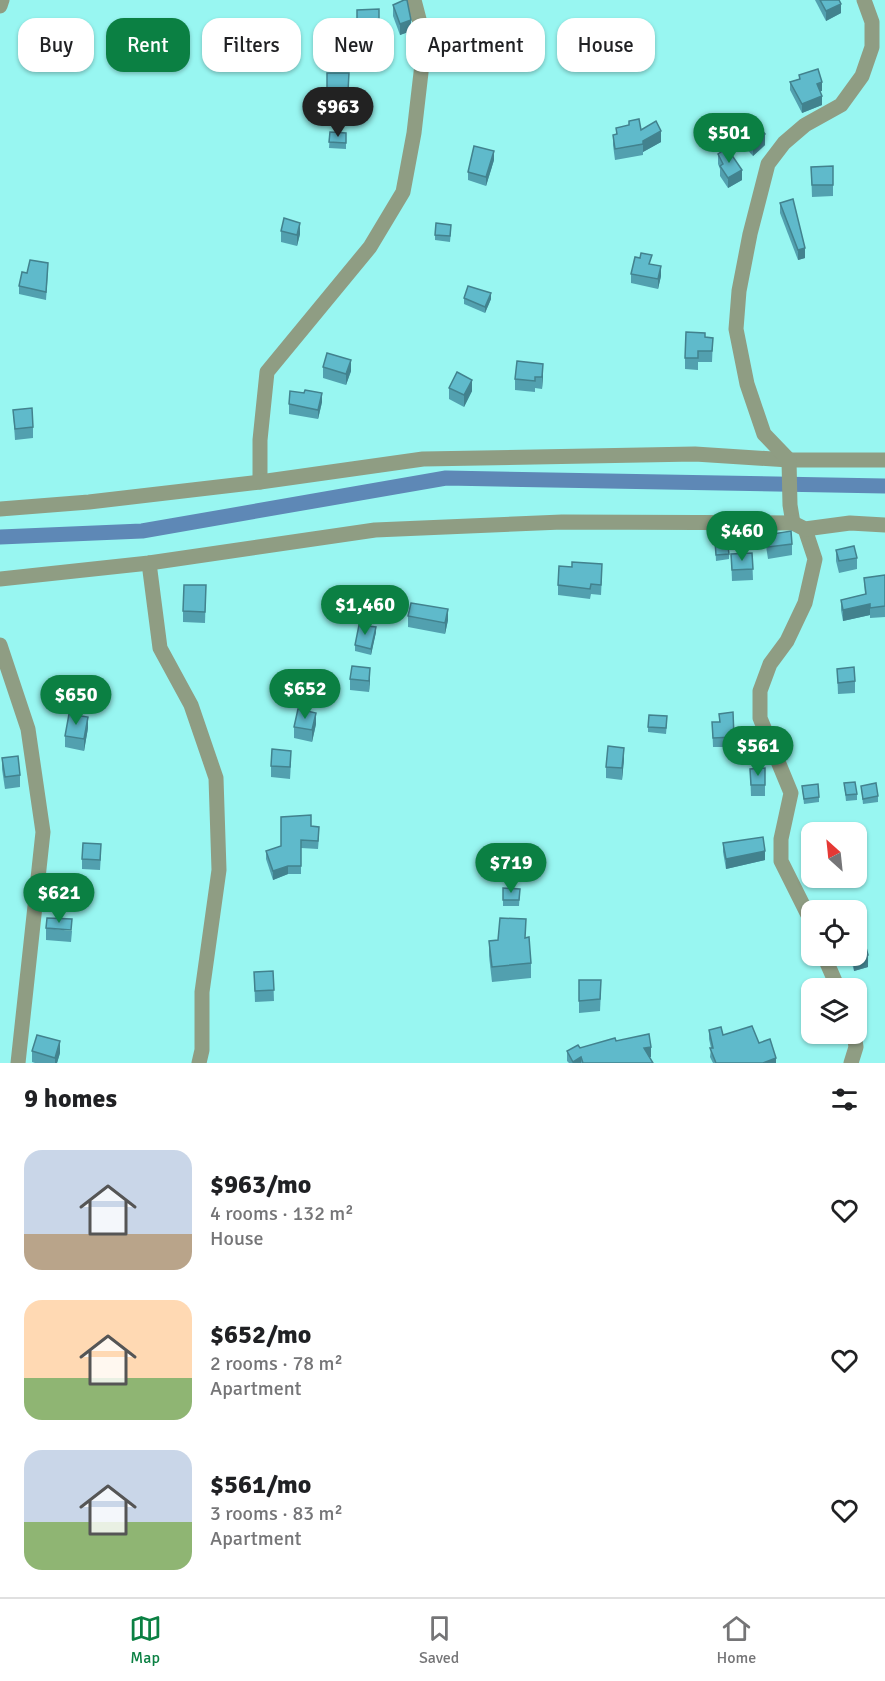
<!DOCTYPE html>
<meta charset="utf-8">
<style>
body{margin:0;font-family:Signika,sans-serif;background:#f6f6f6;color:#202124;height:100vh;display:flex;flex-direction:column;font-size:22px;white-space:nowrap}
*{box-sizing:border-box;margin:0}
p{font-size:20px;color:#757577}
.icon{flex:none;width:33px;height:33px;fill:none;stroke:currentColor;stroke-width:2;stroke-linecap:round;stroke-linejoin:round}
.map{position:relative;height:1063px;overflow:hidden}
.details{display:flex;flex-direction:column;background:#fff;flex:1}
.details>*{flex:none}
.banner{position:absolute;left:18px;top:18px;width:849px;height:54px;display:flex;gap:12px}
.needle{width:39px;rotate:333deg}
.buttons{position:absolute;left:801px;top:822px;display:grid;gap:12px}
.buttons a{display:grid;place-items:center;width:66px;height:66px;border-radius:12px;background:#fff;box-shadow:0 2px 4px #0004;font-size:30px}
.price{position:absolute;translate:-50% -51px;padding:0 14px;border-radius:21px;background:#0b8043;color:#fff;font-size:20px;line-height:39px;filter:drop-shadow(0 2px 3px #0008)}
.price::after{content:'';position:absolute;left:50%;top:36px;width:18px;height:14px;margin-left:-9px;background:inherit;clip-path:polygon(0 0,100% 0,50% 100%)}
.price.selected{background:#222;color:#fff}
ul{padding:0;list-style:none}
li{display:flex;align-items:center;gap:18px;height:150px;padding:0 24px}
li span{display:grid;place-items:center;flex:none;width:168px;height:120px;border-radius:18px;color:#555}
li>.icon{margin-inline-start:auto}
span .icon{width:72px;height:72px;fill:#fffc;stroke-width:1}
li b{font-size:26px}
h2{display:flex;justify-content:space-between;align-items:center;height:72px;padding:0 24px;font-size:26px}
.tag{padding:0 21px;border-radius:18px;background:#fff;box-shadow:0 2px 4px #0004;font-size:21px;line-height:54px}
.tag.selected{background:#0b8043;color:#fff}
.tabs{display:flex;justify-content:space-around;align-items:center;height:84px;border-top:2px solid #e0e0e0;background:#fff;font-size:16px;color:#757577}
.tabs a{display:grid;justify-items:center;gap:3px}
.tabs .selected{color:#0b8043}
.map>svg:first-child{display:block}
</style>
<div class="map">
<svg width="885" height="1063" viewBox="0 0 885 1063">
<rect width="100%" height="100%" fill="#98f6f1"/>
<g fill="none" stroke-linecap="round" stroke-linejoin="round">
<polyline stroke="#5e88b6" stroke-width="15" points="0,537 142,531 446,478 885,486"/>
<g stroke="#8f9d83" stroke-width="15">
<polyline points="0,6 2,0"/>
<polyline points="260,482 260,440 267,372 370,247 403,192 414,133 422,64 420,23 414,0"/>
<polyline points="0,509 89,502 260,482 423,459 695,454 789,460 885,460"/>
<polyline points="793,523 790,505 789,460 764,434 747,384 736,329 739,291 750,234 768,164 784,143 805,125 841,105 862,76 872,47 872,22 864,0"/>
<polyline points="805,529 815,559 805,603 787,641 770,664 760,691 760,718 791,793 781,839 781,861 812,923"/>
<polyline points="149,563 160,648 191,705 216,778 219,870 202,992 202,1050 199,1063"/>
<polyline points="0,579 149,563 375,530 562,522 793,523 805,529 850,523 885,525"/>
<polyline points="0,645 28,729 43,832 18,1063"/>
<polyline points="824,956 838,988"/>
<polyline points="851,1063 856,1047 854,1034"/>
</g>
</g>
<g fill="#52a0af">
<polygon points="815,0 839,0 841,13 826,21"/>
<polygon points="393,5 411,31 400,35 393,16"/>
<polygon points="379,9 379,36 357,37 357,10"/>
<polygon points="327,73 349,73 348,103 327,102"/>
<polygon points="799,75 822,91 820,91 822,105 802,113 790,90 790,82 799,79"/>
<polygon points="629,121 661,142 643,152 643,155 615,160 613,145 613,135 616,134 616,128 629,126"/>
<polygon points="330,132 346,133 346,149 329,148"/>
<polygon points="743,133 765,145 753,156 743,145"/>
<polygon points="718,154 742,180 728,188 720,176 720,169 718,164"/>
<polygon points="494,160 486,186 468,180 468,172"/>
<polygon points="833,166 833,196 812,197 811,167"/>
<polygon points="780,203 805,258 798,260 780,213"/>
<polygon points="281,231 300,234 297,246 281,242"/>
<polygon points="451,231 450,242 435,240 435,235"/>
<polygon points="652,264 661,276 658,289 631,283 631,274"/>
<polygon points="48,271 46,300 19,294 19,286 27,273"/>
<polygon points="464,298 491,299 485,313 464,304"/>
<polygon points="705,337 713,338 712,362 698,362 698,370 685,369 685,358"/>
<polygon points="323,367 351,371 346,385 323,378"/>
<polygon points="543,376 542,389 535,388 535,392 515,390 515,379"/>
<polygon points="449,388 472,391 464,407 449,399"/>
<polygon points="322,402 318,419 289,414 289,404"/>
<polygon points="13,410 33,427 33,438 15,440"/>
<polygon points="766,535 792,544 792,555 768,559 766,546"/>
<polygon points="715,541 729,554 729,559 716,561"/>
<polygon points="836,550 857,558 857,569 839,573 836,561"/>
<polygon points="752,553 753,580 732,581 731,554"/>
<polygon points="602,574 601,595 591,594 590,599 558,595 558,585"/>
<polygon points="885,575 885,617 870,618 870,615 843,621 841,610 841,600 865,594 864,578"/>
<polygon points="206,585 205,623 183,622 183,611"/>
<polygon points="408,616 448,620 445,634 408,627"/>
<polygon points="376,632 371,655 355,651 355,645"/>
<polygon points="837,669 855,681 855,693 838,694"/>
<polygon points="350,679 370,679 369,692 350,690"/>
<polygon points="733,712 734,747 713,747 712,722 719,722 719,714"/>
<polygon points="667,722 666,734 648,732 648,727"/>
<polygon points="316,724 312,742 294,738 294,727"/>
<polygon points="88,728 84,751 65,747 65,736"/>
<polygon points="2,758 20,775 20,787 5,789 2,769"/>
<polygon points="624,759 622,780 606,778 606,767"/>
<polygon points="291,762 290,779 271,777 271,766"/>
<polygon points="765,768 765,796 751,796 750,769"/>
<polygon points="844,783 857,794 857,800 846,801"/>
<polygon points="802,786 819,797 819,802 804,804"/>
<polygon points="861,786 878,796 878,802 863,804"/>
<polygon points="311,826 319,836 318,849 301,848 301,874 288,874 273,880 266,859 266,851 281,846"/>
<polygon points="723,843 765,860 726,869 723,852"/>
<polygon points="101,854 100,870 82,869 82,859"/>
<polygon points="503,888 520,889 519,906 503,906"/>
<polygon points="46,928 72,931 71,942 46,940"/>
<polygon points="525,938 531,963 531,978 492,982 489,956 489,941"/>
<polygon points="850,956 856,956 868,967 854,971"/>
<polygon points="273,971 274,1001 255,1002 254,972"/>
<polygon points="579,980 601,991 600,1011 579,1013"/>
<polygon points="709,1030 723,1035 759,1043 776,1063 713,1063 710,1057 711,1048 709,1039"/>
<polygon points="616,1041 651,1057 649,1057 653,1063 569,1063 567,1061 567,1051"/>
<polygon points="32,1051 60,1053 57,1063 35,1063 32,1062"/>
</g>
<g fill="#42828e">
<polygon points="841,4 841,13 826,21 826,11"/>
<polygon points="411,20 411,31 400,35 400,24"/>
<polygon points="822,82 822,91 817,92 817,84"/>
<polygon points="822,96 822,105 802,113 802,104"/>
<polygon points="661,131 661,142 643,152 643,141"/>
<polygon points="765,134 765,145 753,156 753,145"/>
<polygon points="494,151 494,160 486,186 486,177"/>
<polygon points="742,170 742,180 728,188 728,178"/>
<polygon points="300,223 300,234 297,246 297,235"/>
<polygon points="805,248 805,258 798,260 798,250"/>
<polygon points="661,266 661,276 658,289 658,279"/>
<polygon points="491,293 491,299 485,313 485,307"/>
<polygon points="351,360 351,371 346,385 346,374"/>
<polygon points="543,364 543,376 542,389 542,377"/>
<polygon points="472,380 472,391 464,407 464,395"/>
<polygon points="322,393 322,402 318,419 318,410"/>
<polygon points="870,604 870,615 843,621 843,610"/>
<polygon points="448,609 448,620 445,634 445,623"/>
<polygon points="376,627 376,632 371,655 371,649"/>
<polygon points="370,668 370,679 369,692 369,681"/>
<polygon points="316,713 316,724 312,742 312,730"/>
<polygon points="88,717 88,728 84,751 84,739"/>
<polygon points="624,748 624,759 622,780 622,768"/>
<polygon points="765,851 765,860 726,869 726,859"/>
<polygon points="288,866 288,874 273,880 273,871"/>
<polygon points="868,955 868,967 854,971 854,959"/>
<polygon points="60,1041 60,1053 57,1063 55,1063 55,1058"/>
<polygon points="651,1047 651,1057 644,1058 644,1048"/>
<polygon points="581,1057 581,1063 573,1063 573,1062"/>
<polygon points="776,1058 776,1063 763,1063"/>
</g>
<g fill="#5fbacb" stroke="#42828e" stroke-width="1.5">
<polygon points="404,0 407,0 411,20 400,24 393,5"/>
<polygon points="820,0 839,0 841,4 826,11"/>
<polygon points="379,9 379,25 357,26 357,10"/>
<polygon points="818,69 822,82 817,84 822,96 802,104 790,82 800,79 799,75"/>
<polygon points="327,73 349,73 348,91 327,91"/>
<polygon points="639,119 641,130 656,121 661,131 643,141 643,144 615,149 613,135 617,134 616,128 629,125 629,121"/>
<polygon points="755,123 765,134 753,145 743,133"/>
<polygon points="330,132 346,133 346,143 329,142"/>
<polygon points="474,146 494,151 486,177 468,172"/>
<polygon points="727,148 742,170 728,178 720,166 723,164 718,154"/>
<polygon points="833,166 833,185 812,185 811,167"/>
<polygon points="793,199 805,248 798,250 780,203"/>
<polygon points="284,218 300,223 297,235 281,231"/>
<polygon points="436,223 451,225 450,236 435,235"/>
<polygon points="641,253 652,255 649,264 661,266 658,279 631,274 635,257 640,258"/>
<polygon points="30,260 48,263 46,292 19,286 22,272 27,273"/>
<polygon points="468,286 491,293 485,307 464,298"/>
<polygon points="686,332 705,333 705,337 713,338 712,351 698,351 698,358 685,358"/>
<polygon points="327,353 351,360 346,374 323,367"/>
<polygon points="517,361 543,364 542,377 535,377 535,381 515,379"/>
<polygon points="457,372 472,380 464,395 449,388"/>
<polygon points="305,390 322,393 318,410 289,404 290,391 304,393"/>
<polygon points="32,408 33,427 15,429 13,410"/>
<polygon points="791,531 792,544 768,547 766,535"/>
<polygon points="727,539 729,554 716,555 715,541"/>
<polygon points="854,546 857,558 839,561 836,550"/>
<polygon points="752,553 753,569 732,570 731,554"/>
<polygon points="572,562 602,564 601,585 591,584 590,589 558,585 559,566 572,567"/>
<polygon points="885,575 885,606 870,608 870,604 843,610 841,600 866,594 864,578"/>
<polygon points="184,585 206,585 205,612 183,611"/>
<polygon points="411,603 448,609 445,623 408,616"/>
<polygon points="359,625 376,627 371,649 355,645"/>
<polygon points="352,666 370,668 369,681 350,679"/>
<polygon points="854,667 855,681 838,683 837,669"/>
<polygon points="298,709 316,713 312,730 294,727"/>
<polygon points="733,712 734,737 713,738 712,722 720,722 719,714"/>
<polygon points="69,714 88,717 84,739 65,736"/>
<polygon points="649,715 667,716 666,728 648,727"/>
<polygon points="608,746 624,748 622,768 606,767"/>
<polygon points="272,749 291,751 290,767 271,766"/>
<polygon points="18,756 20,775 5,777 2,758"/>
<polygon points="765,768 765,785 751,785 750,769"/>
<polygon points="855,782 857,794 846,795 844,783"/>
<polygon points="876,783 878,796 863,799 861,786"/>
<polygon points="818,784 819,797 804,799 802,786"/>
<polygon points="311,815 311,826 319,827 318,841 301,840 301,866 288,866 273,871 266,851 281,846 281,817"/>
<polygon points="763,837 765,851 726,859 723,843"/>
<polygon points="83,843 101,844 100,860 82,859"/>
<polygon points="503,888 520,889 519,900 503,900"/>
<polygon points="47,918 72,919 71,930 46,928"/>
<polygon points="500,918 526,919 525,938 529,937 531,963 492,967 489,941 498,940"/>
<polygon points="864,940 868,955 854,959 853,956 856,956 856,942"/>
<polygon points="273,971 274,990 255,991 254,972"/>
<polygon points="579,980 601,980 600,999 579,1001"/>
<polygon points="752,1026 759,1043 770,1039 776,1058 763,1063 716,1063 710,1048 713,1048 709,1030 721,1027 723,1035"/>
<polygon points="649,1034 651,1047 644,1048 653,1063 583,1063 581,1057 573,1062 567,1051 578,1045 580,1048 615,1038 616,1041"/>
<polygon points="37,1035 60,1041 55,1058 32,1051"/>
</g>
</svg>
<div class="buttons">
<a><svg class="needle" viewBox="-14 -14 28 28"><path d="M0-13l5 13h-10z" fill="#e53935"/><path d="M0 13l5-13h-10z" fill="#757577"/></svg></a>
<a><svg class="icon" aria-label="locate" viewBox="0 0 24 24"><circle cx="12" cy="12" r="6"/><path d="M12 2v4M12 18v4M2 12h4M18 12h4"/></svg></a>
<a><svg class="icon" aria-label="layers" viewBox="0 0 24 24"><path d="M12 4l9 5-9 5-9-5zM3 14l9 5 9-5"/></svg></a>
</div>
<b class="price selected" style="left:338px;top:138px">$963</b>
<b class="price" style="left:729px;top:164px">$501</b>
<b class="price" style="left:742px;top:562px">$460</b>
<b class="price" style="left:365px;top:636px">$1,460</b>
<b class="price" style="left:305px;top:720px">$652</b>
<b class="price" style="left:76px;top:726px">$650</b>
<b class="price" style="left:758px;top:777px">$561</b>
<b class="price" style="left:511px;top:894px">$719</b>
<b class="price" style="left:59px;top:924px">$621</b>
<div class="banner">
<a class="tag">Buy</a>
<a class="tag selected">Rent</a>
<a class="tag">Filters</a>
<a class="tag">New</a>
<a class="tag">Apartment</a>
<a class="tag">House</a>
</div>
</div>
<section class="details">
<h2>9 homes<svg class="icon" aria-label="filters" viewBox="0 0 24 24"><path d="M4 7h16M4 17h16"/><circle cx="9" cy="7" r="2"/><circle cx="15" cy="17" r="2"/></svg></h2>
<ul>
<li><span style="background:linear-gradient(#c9d6e8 70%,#b9a48a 0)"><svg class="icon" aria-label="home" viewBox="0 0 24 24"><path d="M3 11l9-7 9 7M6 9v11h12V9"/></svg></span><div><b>$963/mo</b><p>4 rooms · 132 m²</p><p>House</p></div><svg class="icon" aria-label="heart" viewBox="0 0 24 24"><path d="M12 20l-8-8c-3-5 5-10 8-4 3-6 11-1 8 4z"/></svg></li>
<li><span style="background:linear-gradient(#ffd9b3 65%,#8fb573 0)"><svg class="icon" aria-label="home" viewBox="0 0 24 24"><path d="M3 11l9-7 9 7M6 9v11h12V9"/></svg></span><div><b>$652/mo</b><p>2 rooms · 78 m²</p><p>Apartment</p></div><svg class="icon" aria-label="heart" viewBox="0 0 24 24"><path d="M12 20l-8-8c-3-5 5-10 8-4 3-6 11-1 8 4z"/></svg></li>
<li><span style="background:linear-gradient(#c9d6e8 60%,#8fb573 0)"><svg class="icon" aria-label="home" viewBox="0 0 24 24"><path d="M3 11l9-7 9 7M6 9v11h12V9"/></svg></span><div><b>$561/mo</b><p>3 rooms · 83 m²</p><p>Apartment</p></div><svg class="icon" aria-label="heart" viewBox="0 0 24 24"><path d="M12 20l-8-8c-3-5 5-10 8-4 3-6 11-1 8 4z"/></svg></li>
</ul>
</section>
<nav class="tabs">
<a class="selected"><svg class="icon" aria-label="map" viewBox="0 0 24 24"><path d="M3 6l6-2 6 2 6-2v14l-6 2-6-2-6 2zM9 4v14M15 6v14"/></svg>Map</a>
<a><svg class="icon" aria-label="saved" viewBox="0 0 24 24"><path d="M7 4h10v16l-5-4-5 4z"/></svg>Saved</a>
<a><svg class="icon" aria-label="home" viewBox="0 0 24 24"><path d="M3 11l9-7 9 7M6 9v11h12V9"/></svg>Home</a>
</nav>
